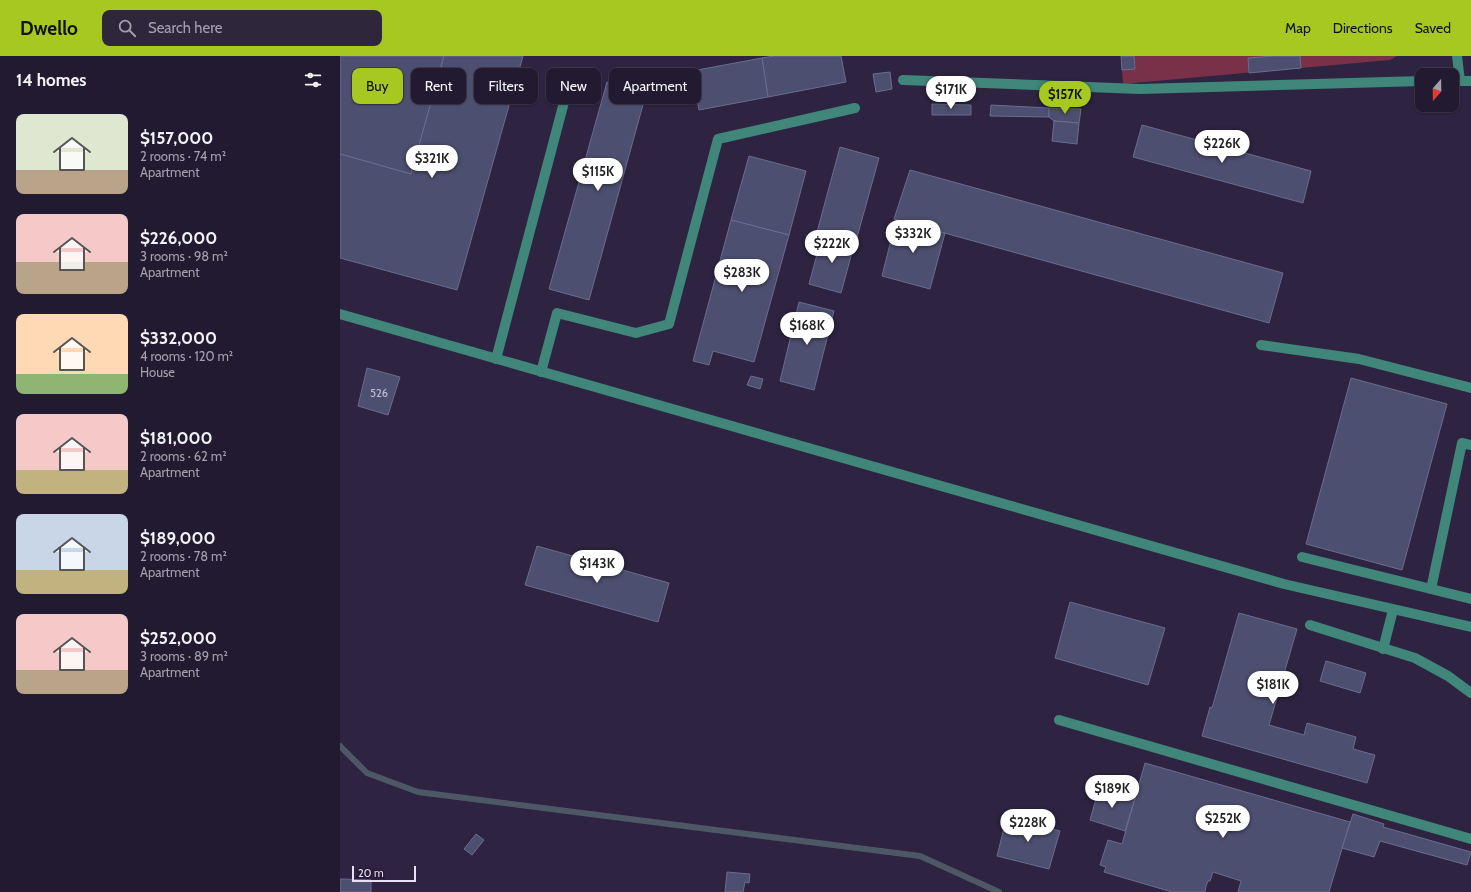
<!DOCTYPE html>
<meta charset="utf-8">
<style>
body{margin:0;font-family:Cabin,sans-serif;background:#2e273c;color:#f1f3f6;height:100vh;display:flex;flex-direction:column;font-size:15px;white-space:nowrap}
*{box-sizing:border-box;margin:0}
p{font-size:13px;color:#a2a1ab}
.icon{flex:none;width:22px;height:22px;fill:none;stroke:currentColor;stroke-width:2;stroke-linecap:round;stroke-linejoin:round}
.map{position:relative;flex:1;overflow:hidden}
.panel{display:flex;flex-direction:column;background:#221a30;width:340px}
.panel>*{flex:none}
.guide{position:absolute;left:12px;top:12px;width:380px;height:36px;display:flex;gap:8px}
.needle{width:26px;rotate:200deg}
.controls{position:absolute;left:1075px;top:12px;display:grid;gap:8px}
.controls a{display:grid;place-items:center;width:44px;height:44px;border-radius:8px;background:#221a30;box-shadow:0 1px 3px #0004,0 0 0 1px #3f384c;font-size:20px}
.scale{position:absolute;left:12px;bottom:10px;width:64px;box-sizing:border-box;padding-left:4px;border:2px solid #e8e1f5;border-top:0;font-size:11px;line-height:14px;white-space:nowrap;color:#e8e1f5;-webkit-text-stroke:3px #251935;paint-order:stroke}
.price{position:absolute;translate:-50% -34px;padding:0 9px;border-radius:14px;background:#fff;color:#222;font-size:13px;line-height:26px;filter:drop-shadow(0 1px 2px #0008)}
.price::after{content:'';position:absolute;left:50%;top:24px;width:12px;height:9px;margin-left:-6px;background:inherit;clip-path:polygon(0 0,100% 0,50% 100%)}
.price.current{background:#a6c820;color:#111}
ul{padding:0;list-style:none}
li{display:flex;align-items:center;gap:12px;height:100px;padding:0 16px}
li span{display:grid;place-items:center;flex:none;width:112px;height:80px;border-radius:8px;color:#555}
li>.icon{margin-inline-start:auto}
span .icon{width:48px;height:48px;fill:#fffc;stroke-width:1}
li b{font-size:17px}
h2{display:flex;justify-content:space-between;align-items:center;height:48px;padding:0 16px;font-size:17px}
.pill{padding:0 14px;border-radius:8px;background:#221a30;box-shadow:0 1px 3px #0004,0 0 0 1px #3f384c;font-size:14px;line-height:36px}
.pill.current{background:#a6c820;color:#111}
header{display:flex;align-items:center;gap:24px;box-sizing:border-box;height:56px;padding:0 20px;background:#a6c820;color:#111}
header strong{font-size:19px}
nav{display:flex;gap:22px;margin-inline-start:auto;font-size:14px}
.search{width:280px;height:36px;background:#2e273c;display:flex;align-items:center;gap:10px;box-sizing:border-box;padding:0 14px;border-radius:8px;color:#a2a1ab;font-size:15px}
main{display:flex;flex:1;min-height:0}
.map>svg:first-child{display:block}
</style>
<header>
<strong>Dwello</strong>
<div class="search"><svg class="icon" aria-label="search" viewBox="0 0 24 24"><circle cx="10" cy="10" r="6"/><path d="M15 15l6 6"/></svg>Search here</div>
<nav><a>Map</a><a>Directions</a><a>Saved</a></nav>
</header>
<main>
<section class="panel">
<h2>14 homes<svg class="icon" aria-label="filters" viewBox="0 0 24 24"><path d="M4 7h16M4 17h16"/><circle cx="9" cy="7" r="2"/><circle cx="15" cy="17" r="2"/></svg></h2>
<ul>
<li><span style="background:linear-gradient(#dfe7d0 70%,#b9a48a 0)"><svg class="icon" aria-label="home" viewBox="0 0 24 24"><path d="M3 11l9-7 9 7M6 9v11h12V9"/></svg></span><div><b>$157,000</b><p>2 rooms · 74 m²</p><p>Apartment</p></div></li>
<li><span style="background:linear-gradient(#f6c9c9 60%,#b9a48a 0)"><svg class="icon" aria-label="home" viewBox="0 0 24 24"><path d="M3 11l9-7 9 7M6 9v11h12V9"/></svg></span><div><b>$226,000</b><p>3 rooms · 98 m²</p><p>Apartment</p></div></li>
<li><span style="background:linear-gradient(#ffd9b3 75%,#8fb573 0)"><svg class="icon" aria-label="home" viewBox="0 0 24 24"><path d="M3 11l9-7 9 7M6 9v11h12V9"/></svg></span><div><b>$332,000</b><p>4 rooms · 120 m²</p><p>House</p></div></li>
<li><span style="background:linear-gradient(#f6c9c9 70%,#c2b280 0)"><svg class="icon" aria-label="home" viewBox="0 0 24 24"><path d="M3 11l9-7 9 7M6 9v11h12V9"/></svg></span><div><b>$181,000</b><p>2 rooms · 62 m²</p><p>Apartment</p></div></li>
<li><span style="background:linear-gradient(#c9d6e8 70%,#c2b280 0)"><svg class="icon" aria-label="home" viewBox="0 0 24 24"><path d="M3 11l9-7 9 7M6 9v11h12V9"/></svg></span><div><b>$189,000</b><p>2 rooms · 78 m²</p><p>Apartment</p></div></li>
<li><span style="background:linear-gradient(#f6c9c9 70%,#b9a48a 0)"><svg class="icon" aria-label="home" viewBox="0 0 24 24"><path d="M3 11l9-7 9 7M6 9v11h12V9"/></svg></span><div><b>$252,000</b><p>3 rooms · 89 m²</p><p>Apartment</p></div></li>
</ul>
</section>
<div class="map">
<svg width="1131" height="836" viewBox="0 0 1131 836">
<rect width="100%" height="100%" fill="#2e2340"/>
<polygon fill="#783149" points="781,0 1057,0 1050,4 783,28"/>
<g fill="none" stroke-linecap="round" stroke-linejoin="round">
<polyline stroke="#4d5766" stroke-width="6" points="0,690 27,717 78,736 580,800 659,836"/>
</g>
<g fill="#4d4f70" stroke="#6a6d90">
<polygon points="0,0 104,0 71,118 0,98"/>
<polygon points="104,0 183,0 117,234 0,202 0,98 71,118"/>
<polygon points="434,0 501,0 506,26 428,41 422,2"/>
<polygon points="781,0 794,0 795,13 782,14"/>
<polygon points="934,0 960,0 961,12 909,17 908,2"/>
<polygon points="422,2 428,41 359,54 352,15"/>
<polygon points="550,16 552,33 536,36 533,18"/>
<polygon points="267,26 306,38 249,244 209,233"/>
<polygon points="592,48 631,49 631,59 592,59"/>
<polygon points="651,49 709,52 709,61 650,60"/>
<polygon points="709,52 741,53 739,67 714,65 709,61"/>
<polygon points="714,65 739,67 737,88 712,85"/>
<polygon points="802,69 971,115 963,147 793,101"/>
<polygon points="500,91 539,102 516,185 477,176"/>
<polygon points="409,100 466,115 449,179 391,164"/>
<polygon points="570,114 943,217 929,267 554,163"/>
<polygon points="391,164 449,179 414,306 373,295 369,309 353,305"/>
<polygon points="556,164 605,177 590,233 542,220"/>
<polygon points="482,180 514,189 501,237 469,228"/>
<polygon points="459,246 494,255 474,334 440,325"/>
<polygon points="27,312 60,321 48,359 18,350"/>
<polygon points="411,320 423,323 420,333 407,329"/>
<polygon points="1011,322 1107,348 1062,514 966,488"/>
<polygon points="197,490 329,527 318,566 185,529"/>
<polygon points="730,546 825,572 808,629 715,602"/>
<polygon points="899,557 957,573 929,669 964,679 967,667 1016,681 1013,693 1035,699 1027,727 862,680 870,651 872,652"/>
<polygon points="986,605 1026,617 1020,637 980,625"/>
<polygon points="805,707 1010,766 989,836 898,836 901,825 873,816 870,825 868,825 866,830 865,836 832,836 764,816 766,811 760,809 768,784 782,788"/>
<polygon points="759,732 795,742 785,775 750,764"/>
<polygon points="1013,758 1044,768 1043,771 1131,796 1127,809 1040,785 1034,801 1002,792"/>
<polygon points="667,760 720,775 709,813 657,800"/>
<polygon points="136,778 144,784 132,799 124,793"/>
<polygon points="387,816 410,818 409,827 405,826 403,836 385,836"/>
<polygon points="0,823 31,824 31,836 0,836"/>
</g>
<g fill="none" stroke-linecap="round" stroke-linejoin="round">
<g stroke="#40867a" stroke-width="10">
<polyline points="1117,0 1120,25"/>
<polyline points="563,24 800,33 1082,25"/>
<polyline points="1112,25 1131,25"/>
<polyline points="0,258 944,528 1131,571"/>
<polyline points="921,289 1019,303 1131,332"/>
<polyline points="156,303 227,35"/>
<polyline points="201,316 217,257 296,277 329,268 378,83 515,52"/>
<polyline points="962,501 1131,543"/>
<polyline points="1091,533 1122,387 1131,389"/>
<polyline points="970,569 1075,602 1108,620 1131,637"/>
<polyline points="1043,593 1053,554"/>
<polyline points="719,664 1131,783"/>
</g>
</g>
<g text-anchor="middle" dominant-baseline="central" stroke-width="3" stroke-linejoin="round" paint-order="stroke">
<g font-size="11" fill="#c1bcd4">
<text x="39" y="337">526</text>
</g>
</g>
</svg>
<div class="controls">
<a><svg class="needle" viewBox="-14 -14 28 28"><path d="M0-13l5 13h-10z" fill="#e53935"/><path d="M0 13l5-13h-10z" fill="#a2a1ab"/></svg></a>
</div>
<div class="scale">20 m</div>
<b class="price" style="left:611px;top:54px">$171K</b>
<b class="price current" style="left:725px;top:59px">$157K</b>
<b class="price" style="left:882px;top:108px">$226K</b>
<b class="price" style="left:92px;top:123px">$321K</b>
<b class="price" style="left:258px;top:136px">$115K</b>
<b class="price" style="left:573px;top:198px">$332K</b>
<b class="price" style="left:492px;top:208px">$222K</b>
<b class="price" style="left:402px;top:237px">$283K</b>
<b class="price" style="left:467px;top:290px">$168K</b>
<b class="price" style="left:257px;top:528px">$143K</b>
<b class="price" style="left:933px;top:649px">$181K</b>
<b class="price" style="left:772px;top:753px">$189K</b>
<b class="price" style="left:883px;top:783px">$252K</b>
<b class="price" style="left:688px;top:787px">$228K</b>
<div class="guide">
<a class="pill current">Buy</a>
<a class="pill">Rent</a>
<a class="pill">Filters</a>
<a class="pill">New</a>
<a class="pill">Apartment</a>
</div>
</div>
</main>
